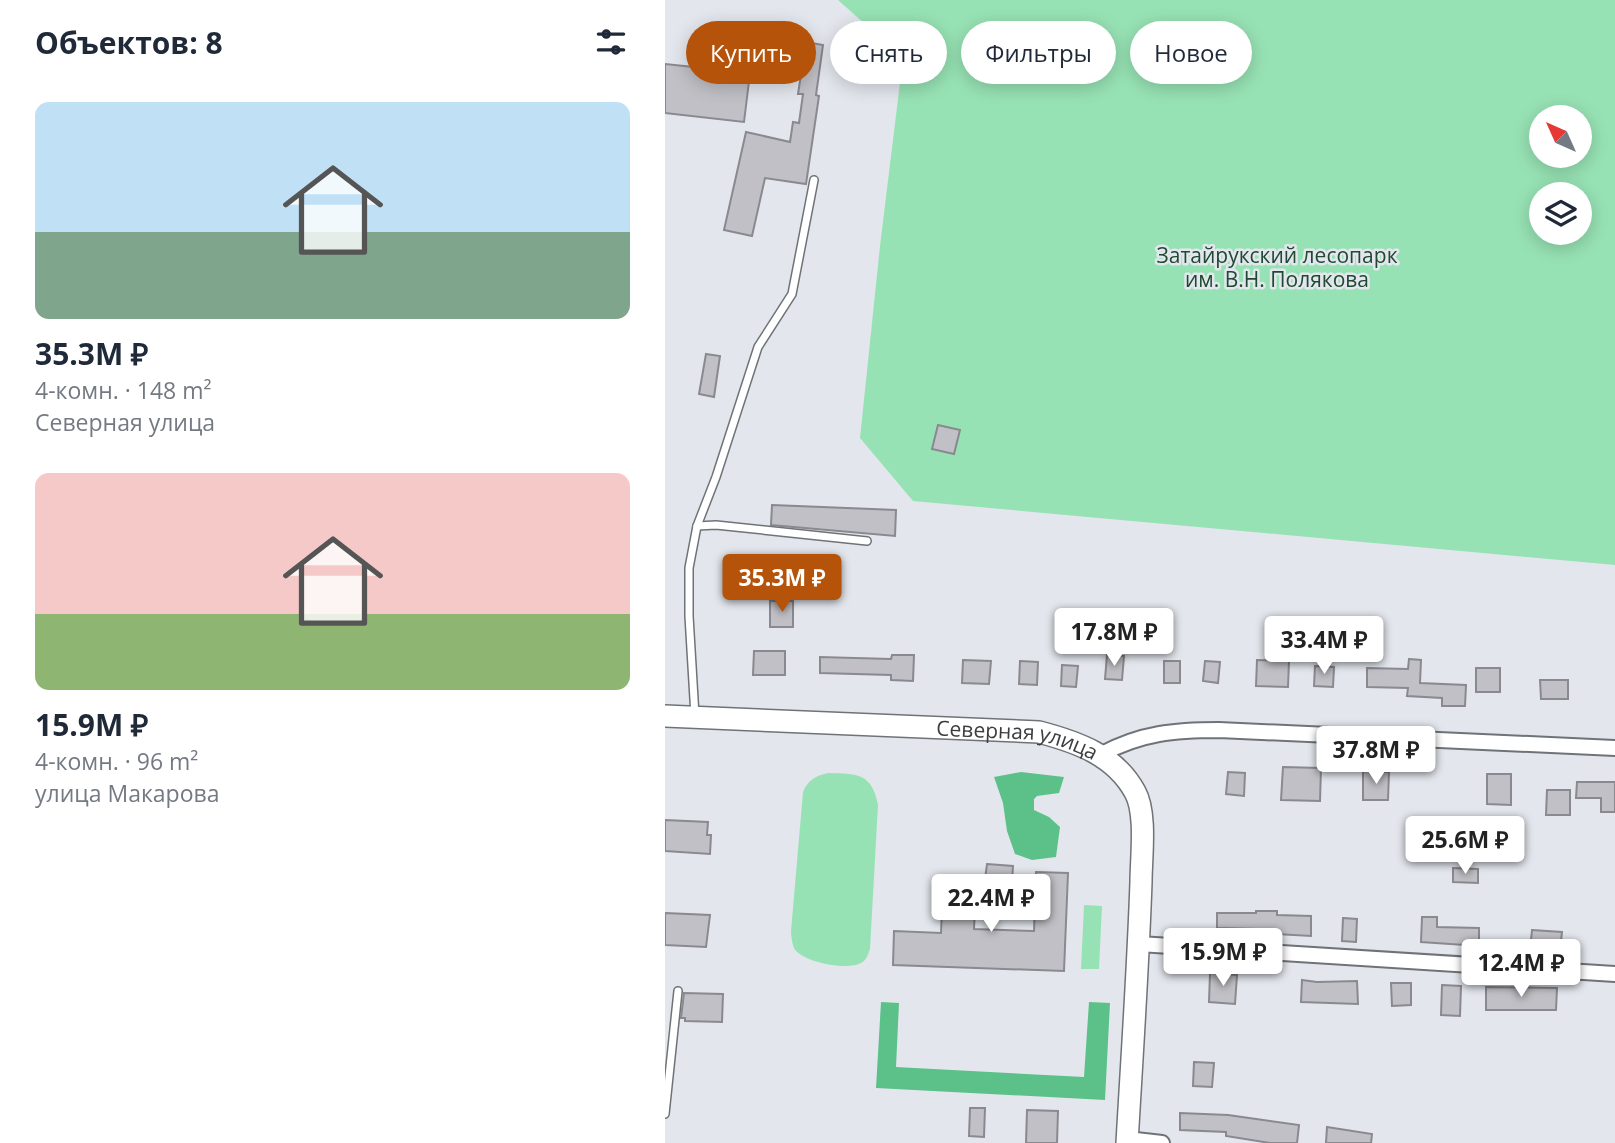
<!DOCTYPE html>
<html lang="ru">
<meta charset="utf-8">
<style>
body{margin:0;font-family:"Open Sans",sans-serif;background:#f2f2f3;color:#1f2937;height:100vh;display:flex;flex-direction:column;font-size:26px;white-space:nowrap}
*{box-sizing:border-box;margin:0}
p{font-size:23px;color:#747a83}
.icon{flex:none;width:38px;height:38px;fill:none;stroke:currentColor;stroke-width:2;stroke-linecap:round;stroke-linejoin:round}
.map{position:relative;flex:1;overflow:hidden}
.side{display:flex;flex-direction:column;background:#fff;width:665px}
.side>*{flex:none}
.banner{position:absolute;left:21px;top:21px;width:665px;height:63px;display:flex;gap:14px}
.needle{width:46px;rotate:315deg}
.buttons{position:absolute;left:864px;top:105px;display:grid;gap:14px}
.buttons a{display:grid;place-items:center;width:63px;height:63px;border-radius:50%;background:#fff;box-shadow:0 4px 18px #0003;font-size:35px}
.price{position:absolute;translate:-50% -60px;padding:0 16px;border-radius:7px;background:#fff;color:#222;font-size:23px;line-height:46px;filter:drop-shadow(0 2px 4px #0008)}
.price::after{content:'';position:absolute;left:50%;top:42px;width:21px;height:16px;margin-left:-10px;background:inherit;clip-path:polygon(0 0,100% 0,50% 100%)}
.price.on{background:#b45309;color:#fff}
ul{padding:0;list-style:none}
li{display:grid;align-content:center;gap:14px;height:371px;padding:0 35px}
li span{display:grid;place-items:center;height:217px;border-radius:14px;color:#555}
li>.icon{margin-inline-start:auto}
span .icon{width:126px;height:126px;fill:#fffc;stroke-width:1}
li b{font-size:30px}
h2{display:flex;justify-content:space-between;align-items:center;height:84px;padding:0 35px;font-size:30px}
.chip{padding:0 24px;border-radius:32px;background:#fff;box-shadow:0 4px 18px #0003;font-size:24px;line-height:63px}
.chip.on{background:#b45309;color:#fff}
main{display:flex;flex:1;min-height:0}
.map>svg:first-child{display:block}
</style>
<main>
<section class="side">
<h2>Объектов: 8<svg class="icon" aria-label="filters" viewBox="0 0 24 24"><path d="M4 7h16M4 17h16"/><circle cx="9" cy="7" r="2"/><circle cx="15" cy="17" r="2"/></svg></h2>
<ul>
<li><span style="background:linear-gradient(#bfe0f5 60%,#7fa58c 0)"><svg class="icon" aria-label="home" viewBox="0 0 24 24"><path d="M3 11l9-7 9 7M6 9v11h12V9"/></svg></span><div><b>35.3M ₽</b><p>4-комн. · 148 m²</p><p>Северная улица</p></div></li>
<li><span style="background:linear-gradient(#f6c9c9 65%,#8fb573 0)"><svg class="icon" aria-label="home" viewBox="0 0 24 24"><path d="M3 11l9-7 9 7M6 9v11h12V9"/></svg></span><div><b>15.9M ₽</b><p>4-комн. · 96 m²</p><p>улица Макарова</p></div></li>
</ul>
</section>
<div class="map">
<svg width="950" height="1143" viewBox="0 0 950 1143">
<rect width="100%" height="100%" fill="#e3e7ed"/>
<g fill="#97e2b4" fill-rule="evenodd">
<path d="M173 0H950V565L248 501 195 438 215 246 238 58ZM877 117H915V156H877ZM877 194H915V233H877Z"/>
<path d="M163 773C191 774 207 772 213 805L205 949C203 954 202 960 196 963 183 971 136 962 129 948 127 943 126 936 126 931L138 792C143 780 150 776 163 773Z"/>
<polygon points="419,905 437,906 434,969 416,969"/>
</g>
<g fill="#5bc189">
<polygon points="356,772 399,777 394,793 372,796 369,799 369,810 384,817 395,827 391,857 367,860 350,854 342,831 338,803 329,777"/>
<polygon points="216,1002 234,1003 231,1067 419,1077 424,1002 445,1003 440,1100 211,1088"/>
</g>
<g fill="#c0c0c6" stroke="#89898f" stroke-width="2">
<polygon points="141,42 158,45 151,95 154,96 141,184 100,178 87,236 59,230 81,132 125,142 128,122 134,123 138,94 133,94"/>
<polygon points="0,64 85,73 79,122 0,113"/>
<polygon points="41,354 55,356 49,397 34,394"/>
<polygon points="273,425 295,430 289,454 267,449"/>
<polygon points="107,505 231,510 230,536 106,525"/>
<rect x="105" y="601" width="23" height="26"/>
<polygon points="89,651 120,651 120,675 88,675"/>
<polygon points="227,655 249,655 248,681 226,680 226,675 155,673 155,657 226,659"/>
<polygon points="442,655 459,656 457,680 440,679"/>
<polygon points="744,659 756,660 755,683 801,685 800,706 777,706 777,698 742,696 743,688 702,687 702,668 743,669"/>
<polygon points="298,660 326,661 324,684 297,683"/>
<polygon points="592,660 624,661 623,687 591,686"/>
<polygon points="355,661 373,662 372,685 354,684"/>
<rect x="499" y="661" width="16" height="22"/>
<polygon points="540,661 555,662 553,683 538,681"/>
<polygon points="397,665 413,666 411,687 396,686"/>
<polygon points="650,666 669,667 668,687 649,686"/>
<rect x="811" y="668" width="24" height="24"/>
<polygon points="875,680 903,680 903,699 876,699"/>
<polygon points="618,767 656,768 655,801 616,800"/>
<polygon points="698,771 724,772 723,800 698,800"/>
<polygon points="563,772 580,773 579,796 561,794"/>
<polygon points="822,774 846,774 846,805 822,804"/>
<polygon points="912,782 950,782 950,812 936,812 936,798 911,798"/>
<polygon points="882,790 905,790 905,815 881,815"/>
<polygon points="0,820 43,822 42,835 46,835 45,854 0,851"/>
<polygon points="322,864 348,866 347,881 320,879"/>
<polygon points="788,868 813,869 813,883 788,882"/>
<polygon points="371,872 403,873 399,971 228,965 229,931 276,933 278,883 311,885 309,929 369,931"/>
<polygon points="591,911 612,911 612,915 646,916 646,936 611,934 611,938 591,938 591,929 552,928 552,913 591,913"/>
<polygon points="0,913 45,915 41,947 0,945"/>
<polygon points="757,917 772,917 772,927 814,928 814,946 756,942"/>
<polygon points="678,918 692,919 691,942 677,941"/>
<polygon points="867,930 897,932 895,952 865,950"/>
<polygon points="545,973 572,975 570,1004 544,1002"/>
<polygon points="637,980 652,982 692,981 693,1004 636,1002"/>
<polygon points="726,983 746,983 746,1005 727,1006"/>
<polygon points="777,985 796,986 795,1016 776,1015"/>
<polygon points="821,987 892,988 891,1010 821,1010"/>
<polygon points="19,993 58,994 57,1022 20,1021 20,1018 16,1018"/>
<polygon points="529,1062 549,1063 547,1087 528,1086"/>
<polygon points="305,1108 320,1108 319,1137 304,1136"/>
<polygon points="362,1110 393,1111 392,1143 361,1143"/>
<polygon points="515,1113 563,1115 634,1125 632,1143 605,1143 561,1136 561,1132 515,1130"/>
<polygon points="662,1127 707,1134 706,1143 661,1143"/>
</g>
<g fill="none" stroke-linecap="round" stroke-linejoin="round">
<g stroke="#6e7377" stroke-width="10">
<g id="lane">
<polyline points="32,526 51,525 202,541"/>
<polyline points="30,716 24,616 24,568 32,526 51,477 93,347 127,294 149,180"/>
<polyline points="0,1114 13,991"/>
</g>
</g>
<g stroke="#6e7377" stroke-width="18">
<g id="street">
<path d="M437 754C476 733 510 730 554 730L950 748"/>
<polyline points="474,944 950,974"/>
<polyline points="462,1139 497,1143"/>
</g>
</g>
<g stroke="#6e7377" stroke-width="24">
<g id="secondary">
<path id="s1" d="M0 716 374 732C412 742 450 755 470 792 482 813 476 858 476 882 473 969 467 1056 462 1143"/>
</g>
</g>
<use href="#lane" stroke="#fff" stroke-width="7"/>
<use href="#street" stroke="#fff" stroke-width="14"/>
<use href="#secondary" stroke="#fff" stroke-width="21"/>
</g>
<g text-anchor="middle" dominant-baseline="central" stroke-width="5" stroke-linejoin="round" paint-order="stroke">
<g font-size="21" fill="#1f4932" stroke="#e3e7ed">
<text x="612" y="255">Затайрукский лесопарк<tspan x="612" dy="24">им. В.Н. Полякова</tspan></text>
</g>
<g font-size="21" fill="#3b3d3f" stroke="#e3e7ed">
<text stroke="none"><textPath href="#s1" startOffset="354">Северная улица</textPath></text>
</g>
</g>
</svg>
<div class="buttons">
<a><svg class="needle" viewBox="-14 -14 28 28"><path d="M0-13l5 13h-10z" fill="#e53935"/><path d="M0 13l5-13h-10z" fill="#747a83"/></svg></a>
<a><svg class="icon" aria-label="layers" viewBox="0 0 24 24"><path d="M12 4l9 5-9 5-9-5zM3 14l9 5 9-5"/></svg></a>
</div>
<b class="price on" style="left:117px;top:614px">35.3M ₽</b>
<b class="price" style="left:449px;top:668px">17.8M ₽</b>
<b class="price" style="left:659px;top:676px">33.4M ₽</b>
<b class="price" style="left:711px;top:786px">37.8M ₽</b>
<b class="price" style="left:800px;top:876px">25.6M ₽</b>
<b class="price" style="left:326px;top:934px">22.4M ₽</b>
<b class="price" style="left:558px;top:988px">15.9M ₽</b>
<b class="price" style="left:856px;top:999px">12.4M ₽</b>
<div class="banner">
<a class="chip on">Купить</a>
<a class="chip">Снять</a>
<a class="chip">Фильтры</a>
<a class="chip">Новое</a>
</div>
</div>
</main>
